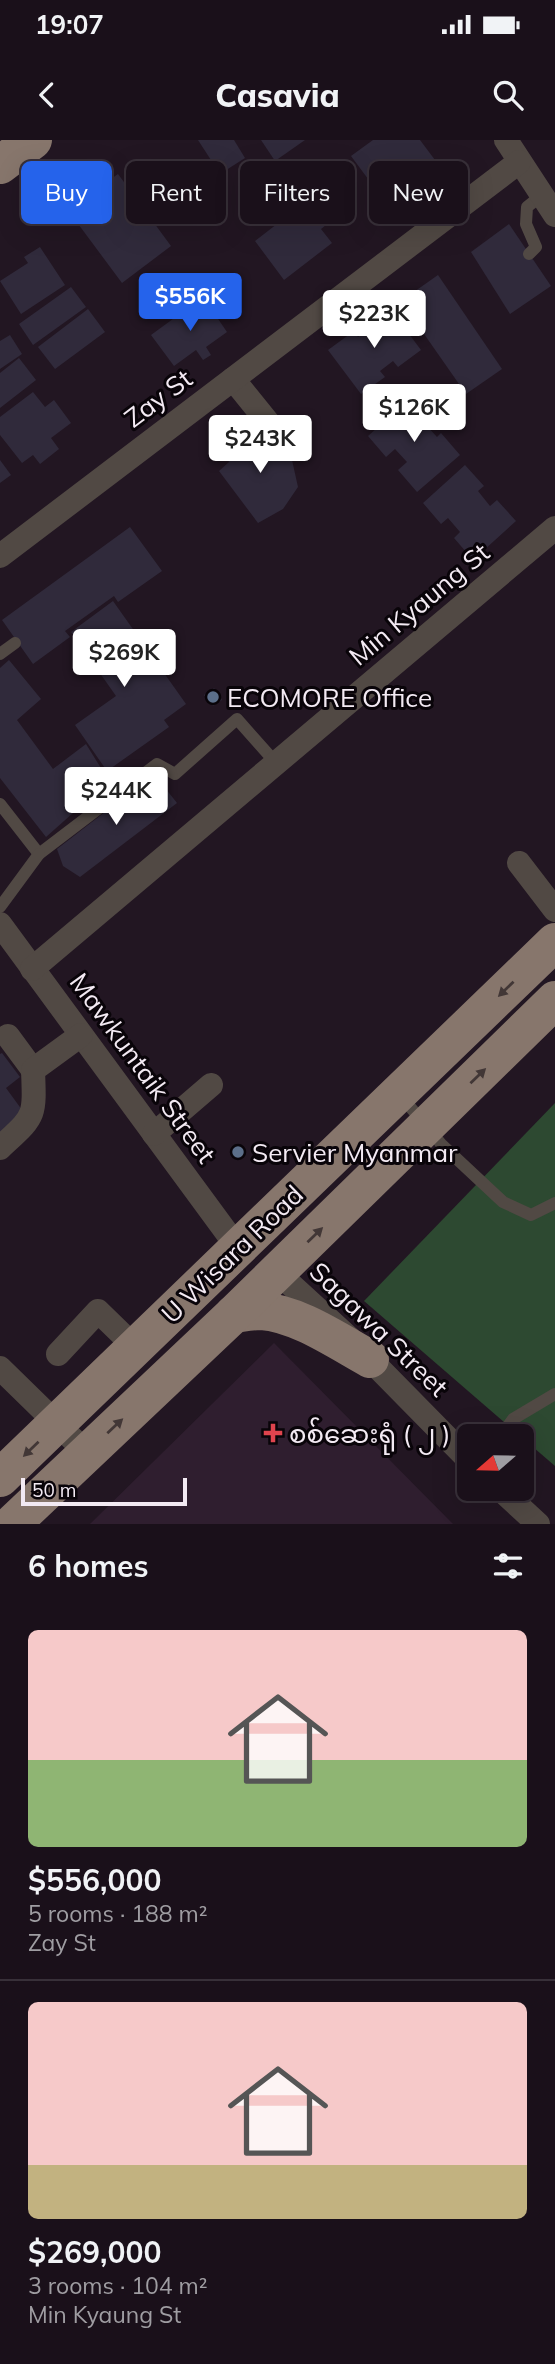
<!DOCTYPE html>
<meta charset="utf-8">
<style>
body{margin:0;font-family:Mulish,"Noto Sans Myanmar",sans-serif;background:#271e27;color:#f1f3f6;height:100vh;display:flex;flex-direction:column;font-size:26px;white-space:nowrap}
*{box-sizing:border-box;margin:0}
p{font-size:23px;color:#9f9da2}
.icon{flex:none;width:38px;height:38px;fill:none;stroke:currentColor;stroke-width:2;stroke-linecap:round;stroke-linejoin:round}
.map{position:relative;height:1384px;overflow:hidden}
.sheet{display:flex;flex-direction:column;background:#1a101a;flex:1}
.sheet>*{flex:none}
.hud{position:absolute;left:21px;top:21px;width:514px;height:63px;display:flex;gap:14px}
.needle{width:46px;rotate:250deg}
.tools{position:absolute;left:457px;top:1284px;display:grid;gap:14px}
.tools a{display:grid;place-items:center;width:77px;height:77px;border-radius:10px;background:#1a101a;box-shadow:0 7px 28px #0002,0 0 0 2px #383039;font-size:35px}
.scale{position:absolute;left:21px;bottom:18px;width:166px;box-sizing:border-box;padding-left:7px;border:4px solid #f3eaf3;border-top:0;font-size:19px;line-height:24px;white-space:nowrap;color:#f3eaf3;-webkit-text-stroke:5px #090409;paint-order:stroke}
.price{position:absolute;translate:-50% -60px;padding:0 16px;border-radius:7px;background:#fff;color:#222;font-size:23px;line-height:46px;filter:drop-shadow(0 2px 4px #0008)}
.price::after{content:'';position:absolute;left:50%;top:42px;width:21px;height:16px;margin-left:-10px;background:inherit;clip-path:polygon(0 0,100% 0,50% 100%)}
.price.active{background:#2563eb;color:#fff}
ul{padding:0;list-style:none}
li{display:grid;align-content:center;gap:14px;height:371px;padding:0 28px}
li+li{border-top:2px solid #383039}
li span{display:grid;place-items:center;height:217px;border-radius:10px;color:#555}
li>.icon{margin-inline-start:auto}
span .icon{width:126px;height:126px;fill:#fffc;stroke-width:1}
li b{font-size:30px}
h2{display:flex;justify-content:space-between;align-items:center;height:84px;padding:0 28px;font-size:30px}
.pill{padding:0 24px;border-radius:10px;background:#1a101a;box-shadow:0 7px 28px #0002,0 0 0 2px #383039;font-size:24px;line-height:63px}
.pill.active{background:#2563eb;color:#fff}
.status{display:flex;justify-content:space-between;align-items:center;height:49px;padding:0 35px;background:#1a101a;direction:ltr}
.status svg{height:19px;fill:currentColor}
header{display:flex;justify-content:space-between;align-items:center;height:91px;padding:0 28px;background:#1a101a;font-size:32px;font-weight:800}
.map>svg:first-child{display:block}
</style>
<div class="status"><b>19:07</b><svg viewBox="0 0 49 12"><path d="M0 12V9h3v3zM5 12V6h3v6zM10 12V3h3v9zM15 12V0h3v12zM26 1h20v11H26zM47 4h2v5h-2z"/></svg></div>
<header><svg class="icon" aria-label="back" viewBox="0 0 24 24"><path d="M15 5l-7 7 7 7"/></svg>Casavia<svg class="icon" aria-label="search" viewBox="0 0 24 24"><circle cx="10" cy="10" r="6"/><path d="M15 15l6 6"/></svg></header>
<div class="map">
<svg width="555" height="1384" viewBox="0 0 555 1384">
<rect width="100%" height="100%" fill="#221622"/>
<polygon fill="#2f1e2f" points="274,1203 453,1384 90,1384"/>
<polygon fill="#2d4931" points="555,963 555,1326 364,1161"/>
<g fill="#302a3b">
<polygon points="198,0 234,0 245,18 220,34"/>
<polygon points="261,0 305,0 275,21"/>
<polygon points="373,0 420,0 438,24 405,49 397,39 385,49 380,42 374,47 351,16"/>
<polygon points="96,33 104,44 118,34 171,106 122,143 70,73 86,61 76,47"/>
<polygon points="317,53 336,77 321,89 332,103 284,140 255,101"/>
<polygon points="509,84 551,146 510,174 471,112"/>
<polygon points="40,107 65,145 21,174 0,141 28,123 24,117"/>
<polygon points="438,135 502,229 466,254 401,161"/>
<polygon points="71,147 86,167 33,205 19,184"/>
<polygon points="203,157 227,192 206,207 211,215 203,220 196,210 174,226 151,195"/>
<polygon points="388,166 421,210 398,227 393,221 380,231 385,237 361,254 328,210 354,191 358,197 369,188 365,183"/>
<polygon points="88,169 105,192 55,229 38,207"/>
<polygon points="10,195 22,214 0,229 0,201"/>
<polygon points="19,218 36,240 0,268 0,233"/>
<polygon points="33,252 45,267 54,260 71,283 51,298 59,309 40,324 33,315 22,323 0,295 0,277"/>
<polygon points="412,257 432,280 426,285 437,297 441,293 460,315 417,352 398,330 407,322 395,309 386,317 368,296"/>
<polygon points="265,293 292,320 298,347 283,369 258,383 219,331 229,322 223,312 227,301 241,295 251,307"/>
<polygon points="0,320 11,335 0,343"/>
<polygon points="465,325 484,346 478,351 490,366 497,360 516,381 473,420 454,398 460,392 448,378 441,384 423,363"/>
<polygon points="130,387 162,431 118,462 114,456 65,491 70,497 33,524 2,480"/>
<polygon points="113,461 186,564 164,580 169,587 107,631 75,585 116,556 71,492"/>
<polygon points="9,520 41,559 17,580 53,629 86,604 109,641 46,697 0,638 0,528"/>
<polygon points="214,548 222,560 213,566 204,555"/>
<polygon points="154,634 177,663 80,737 63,726 57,709"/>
<polygon points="2,913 20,937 6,948 25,974 0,993 0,914"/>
</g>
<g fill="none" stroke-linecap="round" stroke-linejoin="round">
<g stroke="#514944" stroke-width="12">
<polyline points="529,114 536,107 526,84 527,67 542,55"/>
<polyline points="0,514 15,503"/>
<polyline points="0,664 39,714 157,624 175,634 237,579 276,623"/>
<polyline points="0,767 39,714"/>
<polyline points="401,956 442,1005 503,1062 531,1075 555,1063"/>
<polyline points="500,1297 513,1279 555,1254"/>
</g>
<g stroke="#514944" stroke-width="24">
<polyline points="506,0 555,75"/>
<polyline points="233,239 279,296"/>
<polyline points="0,416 519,22"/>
<polyline points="519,723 555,770"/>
<polyline points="0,784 238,1108"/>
<polyline points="32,829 555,388"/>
<polyline points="8,896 33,930"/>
<polyline points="154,994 211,945"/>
<path d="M0 1008C35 975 35 979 33 930L81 895"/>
<polyline points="277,1132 348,1197 469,1320"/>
<polyline points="58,1214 98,1171 135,1207"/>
<polyline points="0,1228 87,1313"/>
<polyline points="500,1349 538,1384"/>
</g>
<g stroke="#87766c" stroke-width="38">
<polyline points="0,25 33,0"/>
<path d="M234 1174C242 1173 252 1171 261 1171 297 1173 339 1202 370 1219"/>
<polyline points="0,1338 555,802"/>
<polyline points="12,1384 234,1174 555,860"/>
</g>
</g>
<defs><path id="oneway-solid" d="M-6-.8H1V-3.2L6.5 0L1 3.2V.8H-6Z" transform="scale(1.75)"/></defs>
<g fill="#423736">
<use href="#oneway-solid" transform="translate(506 849) rotate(136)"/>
<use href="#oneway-solid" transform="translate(478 936) rotate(-44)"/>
<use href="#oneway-solid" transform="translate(315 1095) rotate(-44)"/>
<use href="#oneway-solid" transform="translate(115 1286) rotate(-43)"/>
<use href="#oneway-solid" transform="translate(31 1309) rotate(136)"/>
</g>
<g fill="#5c6f8a" stroke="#090409" stroke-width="2.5">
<circle cx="213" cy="557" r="7"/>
<circle cx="238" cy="1012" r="7"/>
</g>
<path fill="#e0444e" stroke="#090409" stroke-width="2.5" d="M269.5 1282.5h7v7h7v7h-7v7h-7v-7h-7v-7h7z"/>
<g text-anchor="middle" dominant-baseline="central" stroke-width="6" stroke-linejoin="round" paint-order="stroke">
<g font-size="26" fill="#f3eaf3" stroke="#090409">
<text transform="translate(158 258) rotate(-37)">Zay St</text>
<text transform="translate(419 464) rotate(-40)">Min Kyaung St</text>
<text transform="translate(143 928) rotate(54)">Mawkuntaik Street</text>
<text transform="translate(232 1114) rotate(-44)">U Wisara Road</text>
<text transform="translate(379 1189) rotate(44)">Sagawa Street</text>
</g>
<g font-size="26" fill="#f3eaf3" stroke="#090409" text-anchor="start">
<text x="227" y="557">ECOMORE Office</text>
<text x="252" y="1012">Servier Myanmar</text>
<text x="289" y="1293">စစ်ဆေးရုံ ( ၂ )</text>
</g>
</g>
</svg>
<div class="tools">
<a><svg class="needle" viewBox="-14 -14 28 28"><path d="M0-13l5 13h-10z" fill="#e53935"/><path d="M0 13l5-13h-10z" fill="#9f9da2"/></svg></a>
</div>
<div class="scale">50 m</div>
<b class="price active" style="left:190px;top:193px">$556K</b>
<b class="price" style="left:374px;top:210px">$223K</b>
<b class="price" style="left:414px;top:304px">$126K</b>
<b class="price" style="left:260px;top:335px">$243K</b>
<b class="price" style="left:124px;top:549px">$269K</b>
<b class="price" style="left:116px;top:687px">$244K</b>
<div class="hud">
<a class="pill active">Buy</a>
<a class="pill">Rent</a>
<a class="pill">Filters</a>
<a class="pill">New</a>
</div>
</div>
<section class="sheet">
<h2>6 homes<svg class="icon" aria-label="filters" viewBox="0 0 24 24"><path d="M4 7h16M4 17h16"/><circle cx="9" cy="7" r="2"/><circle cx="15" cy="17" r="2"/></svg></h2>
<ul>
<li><span style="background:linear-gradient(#f6c9c9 60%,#8fb573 0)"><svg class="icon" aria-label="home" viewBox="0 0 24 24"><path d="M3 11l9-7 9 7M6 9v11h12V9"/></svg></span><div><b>$556,000</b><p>5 rooms · 188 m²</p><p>Zay St</p></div></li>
<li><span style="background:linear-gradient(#f6c9c9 75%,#c2b280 0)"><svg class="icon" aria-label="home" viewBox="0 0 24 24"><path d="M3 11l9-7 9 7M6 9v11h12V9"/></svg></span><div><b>$269,000</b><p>3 rooms · 104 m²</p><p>Min Kyaung St</p></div></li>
</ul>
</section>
